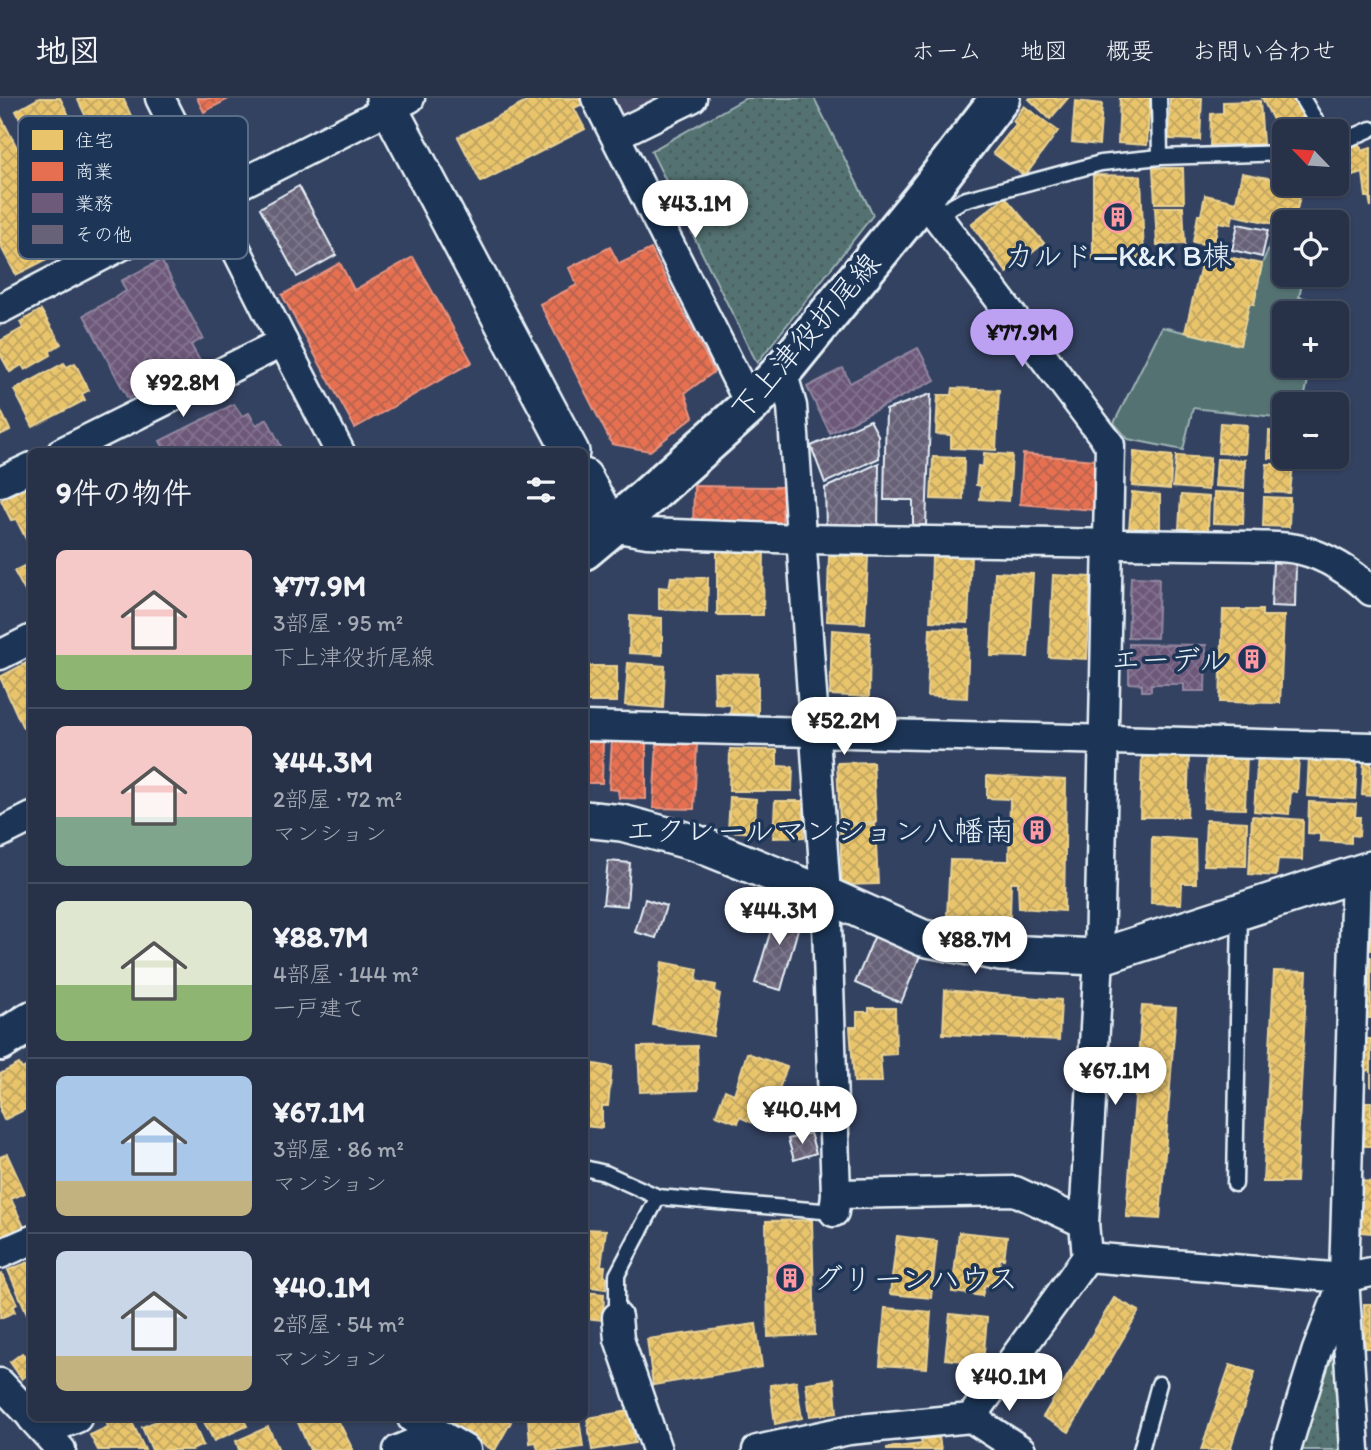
<!DOCTYPE html>
<html lang="ja">
<meta charset="utf-8">
<style>
body{margin:0;font-family:Itim,"Klee One",sans-serif;background:#333e53;color:#f1f3f6;height:100vh;display:flex;flex-direction:column;font-size:26px;white-space:nowrap}
*{box-sizing:border-box;margin:0}
p{font-size:23px;color:#a4aab4}
.icon{flex:none;width:38px;height:38px;fill:none;stroke:currentColor;stroke-width:2;stroke-linecap:round;stroke-linejoin:round}
.map{position:relative;flex:1;overflow:hidden}
.sheet{position:absolute;left:28px;top:350px;width:560px;height:973px;display:flex;flex-direction:column;background:#273249;border-radius:10px;box-shadow:0 2px 5px #0004,0 0 0 2px #434d61}
.sheet>*{flex:none}
.needle{width:46px;rotate:295deg}
.tools{position:absolute;left:1272px;top:21px;display:grid;gap:14px}
.tools a{display:grid;place-items:center;width:77px;height:77px;border-radius:10px;background:#273249;box-shadow:0 2px 5px #0004,0 0 0 2px #434d61;font-size:35px}
.price{position:absolute;translate:-50% -60px;padding:0 16px;border-radius:24px;background:#fff;color:#222;font-size:23px;line-height:46px;filter:drop-shadow(0 2px 4px #0008)}
.price::after{content:'';position:absolute;left:50%;top:42px;width:21px;height:16px;margin-left:-10px;background:inherit;clip-path:polygon(0 0,100% 0,50% 100%)}
.price.current{background:#bca0f2;color:#111}
ul{padding:0;list-style:none}
li{display:flex;align-items:center;gap:21px;height:175px;padding:0 28px}
li+li{border-top:2px solid #434d61}
li span{display:grid;place-items:center;flex:none;width:196px;height:140px;border-radius:10px;color:#555}
li>.icon{margin-inline-start:auto}
span .icon{width:84px;height:84px;fill:#fffc;stroke-width:1}
li b{font-size:30px}
h2{display:flex;justify-content:space-between;align-items:center;height:84px;padding:0 28px;font-size:30px}
header{display:flex;align-items:center;gap:42px;box-sizing:border-box;height:98px;padding:0 35px;background:#273249;border-bottom:2px solid #434d61}
header strong{font-size:33px}
nav{display:flex;gap:38px;margin-inline-start:auto;font-size:24px}
.map>svg:first-child{display:block}
</style>
<header>
<strong>地図</strong>
<nav><a>ホーム</a><a>地図</a><a>概要</a><a>お問い合わせ</a></nav>
</header>
<div class="map">
<svg width="1371" height="1352" viewBox="0 0 1371 1352">
<defs>
<pattern id="park-dots" width="8" height="8" patternUnits="userSpaceOnUse" patternTransform="scale(1.75)"><rect width="8" height="8" fill="#537271"/><path d="M2 2h.1M6 6h.1" fill="none" stroke="#4c5b5c" stroke-width="1.8" stroke-linecap="round"/></pattern>
<pattern id="homes-cross-hatch" width="8" height="8" patternUnits="userSpaceOnUse" patternTransform="scale(1.75)"><rect width="8" height="8" fill="#e9c46a"/><path d="M0 0l8 8M0 8l8-8" fill="none" stroke="#c0a562"/></pattern>
<pattern id="shops-cross-hatch" width="8" height="8" patternUnits="userSpaceOnUse" patternTransform="scale(1.75)"><rect width="8" height="8" fill="#e76f51"/><path d="M0 0l8 8M0 8l8-8" fill="none" stroke="#b7634f"/></pattern>
<pattern id="offices-cross-hatch" width="8" height="8" patternUnits="userSpaceOnUse" patternTransform="scale(1.75)"><rect width="8" height="8" fill="#6d597a"/><path d="M0 0l8 8M0 8l8-8" fill="none" stroke="#82718e"/></pattern>
<pattern id="building-cross-hatch" width="8" height="8" patternUnits="userSpaceOnUse" patternTransform="scale(1.75)"><rect width="8" height="8" fill="#686278"/><path d="M0 0l8 8M0 8l8-8" fill="none" stroke="#7e798c"/></pattern>
</defs>
<rect width="100%" height="100%" fill="#344261"/>
<filter id="ink" filterUnits="userSpaceOnUse"><feTurbulence type="fractalNoise" baseFrequency=".0143" numOctaves="2"/><feDisplacementMap in="SourceGraphic" scale="14" xChannelSelector="R" yChannelSelector="G"/><feConvolveMatrix kernelMatrix="1 2 1 2 8 2 1 2 1" color-interpolation-filters="sRGB"/></filter>
<g filter="url(#ink)">
<polygon fill="#444c68" points="611,0 674,0 631,22 618,15"/>
<g fill="url(#park-dots)" stroke="#9eb2b4" stroke-width="2">
<polygon points="746,0 814,0 873,117 757,265 651,53"/>
<polygon points="1337,1244 1342,1352 1300,1352"/>
</g>
<polygon fill="#537271" stroke="#9eb2b4" stroke-width="2" points="1270,147 1284,149 1284,177 1304,177 1299,199 1324,204 1322,215 1284,215 1284,268 1311,268 1303,306 1284,306 1284,320 1193,310 1183,352 1128,341 1114,325 1162,229 1240,247 1249,206 1254,206 1262,166"/>
<g fill="url(#homes-cross-hatch)" stroke="#e9d295" stroke-width="2">
<polygon points="39,0 60,0 121,120 81,140 16,13"/>
<polygon points="77,0 123,0 135,27 98,44"/>
<polygon points="534,0 582,0 585,5 574,10 585,31 481,84 458,39"/>
<polygon points="1030,0 1068,0 1050,21 1029,1"/>
<polygon points="1120,0 1150,0 1147,47 1118,45"/>
<polygon points="1170,0 1202,0 1200,42 1169,41"/>
<polygon points="1262,0 1295,0 1312,32 1310,33 1284,33 1284,44"/>
<polygon points="1075,3 1102,6 1099,47 1072,44"/>
<polygon points="1260,3 1263,46 1210,47 1211,16 1223,15 1223,4"/>
<polygon points="1024,8 1058,33 1025,78 993,55 1016,26 1013,23"/>
<polygon points="0,17 69,150 16,177 0,147"/>
<polygon points="1359,44 1362,53 1371,50 1371,109 1369,99 1366,99 1363,75 1350,79 1340,51"/>
<polygon points="1153,70 1183,70 1184,105 1155,105"/>
<polygon points="1242,75 1284,83 1284,86 1297,86 1295,88 1302,90 1294,124 1284,124 1284,128 1233,117 1231,126 1218,124 1214,148 1193,144 1198,117 1201,117 1205,97 1236,104"/>
<polygon points="1093,77 1141,78 1144,160 1093,161"/>
<polygon points="1005,99 1044,145 1007,175 971,126"/>
<polygon points="1155,109 1183,109 1185,146 1157,147"/>
<polygon points="1204,154 1262,166 1254,206 1249,206 1240,247 1185,234"/>
<polygon points="41,212 61,246 50,253 51,257 25,272 22,267 10,274 0,256 0,243 23,230 20,224"/>
<polygon points="64,265 67,269 75,265 89,292 82,296 85,302 33,329 14,292"/>
<polygon points="953,290 999,292 996,352 951,350 951,337 936,336 938,297 952,297"/>
<polygon points="0,311 10,332 0,337"/>
<polygon points="1220,325 1247,327 1245,356 1218,355"/>
<polygon points="1269,333 1284,334 1284,359 1294,359 1293,361 1268,360"/>
<polygon points="1134,354 1172,358 1170,391 1132,388"/>
<polygon points="984,355 1012,357 1009,403 980,401 981,388 976,387 978,368 983,369"/>
<polygon points="1176,358 1210,360 1208,392 1173,389"/>
<polygon points="933,359 964,360 963,402 931,401"/>
<polygon points="1217,361 1245,362 1244,390 1215,388"/>
<polygon points="1267,366 1293,366 1290,395 1265,394"/>
<polygon points="32,386 32,453 16,421 11,422 1,402"/>
<polygon points="1132,394 1160,397 1160,432 1129,431"/>
<polygon points="1214,394 1244,395 1243,426 1213,425"/>
<polygon points="1181,397 1209,399 1208,432 1179,431"/>
<polygon points="1264,399 1290,400 1289,429 1263,428"/>
<polygon points="717,452 764,452 763,517 717,517"/>
<polygon points="829,458 868,459 865,525 827,523"/>
<polygon points="932,458 971,459 968,525 930,523"/>
<polygon points="32,464 32,506 14,473"/>
<polygon points="995,474 1033,476 1028,559 991,558"/>
<polygon points="1053,477 1091,479 1087,561 1049,559"/>
<polygon points="671,479 708,480 707,514 659,511 659,489 669,490"/>
<polygon points="1223,512 1262,512 1262,518 1284,518 1280,605 1220,604"/>
<polygon points="630,518 662,520 662,557 629,555"/>
<polygon points="930,530 969,532 967,600 927,598"/>
<polygon points="832,532 870,535 869,599 830,597"/>
<polygon points="32,562 32,626 23,630 0,579"/>
<polygon points="628,565 665,568 663,610 625,607"/>
<rect x="584" y="568" width="33" height="36"/>
<polygon points="714,575 758,576 758,615 730,617 731,607 715,606"/>
<polygon points="730,651 777,652 777,668 793,669 792,693 729,693"/>
<polygon points="1207,654 1247,655 1245,711 1204,710"/>
<polygon points="1152,655 1189,656 1187,719 1140,719 1142,659 1151,659"/>
<polygon points="1258,655 1299,658 1297,694 1291,693 1289,716 1254,713"/>
<polygon points="1309,659 1357,662 1355,701 1307,698"/>
<polygon points="1371,661 1371,698 1362,697 1364,662"/>
<polygon points="873,664 876,724 840,726 837,665"/>
<polygon points="987,678 1066,682 1064,813 1019,810 1018,784 1011,784 1010,819 947,817 950,762 1009,763 1010,701 987,700"/>
<polygon points="730,699 756,701 755,735 728,733"/>
<polygon points="775,703 803,703 804,739 773,740"/>
<polygon points="1309,704 1356,706 1355,719 1360,719 1359,738 1351,737 1351,745 1320,743 1320,736 1308,735"/>
<polygon points="1252,718 1303,722 1302,762 1278,761 1276,778 1249,776"/>
<polygon points="1206,722 1247,724 1246,768 1204,767"/>
<polygon points="875,726 878,786 842,787 840,727"/>
<polygon points="1152,739 1195,742 1196,785 1182,785 1181,806 1151,805"/>
<polygon points="1371,786 1371,852 1366,852"/>
<polygon points="1365,858 1371,859 1371,920 1364,920"/>
<polygon points="662,864 698,871 696,883 716,887 715,894 720,896 713,938 653,927"/>
<polygon points="1274,873 1307,874 1296,1084 1263,1084"/>
<polygon points="945,892 1061,902 1059,942 943,936"/>
<polygon points="1142,908 1176,910 1160,1121 1126,1119"/>
<polygon points="869,910 895,910 896,956 880,957 882,984 854,984 850,929 857,929 857,914 869,914"/>
<polygon points="1364,941 1371,941 1371,990 1371,972 1363,973"/>
<polygon points="697,948 698,992 640,994 638,949"/>
<polygon points="747,955 787,969 779,991 783,992 771,1023 760,1019 757,1027 740,1019 738,1025 716,1017 725,992 734,996"/>
<polygon points="584,959 588,959 589,965 612,969 608,1008 602,1008 602,1030 584,1028"/>
<polygon points="19,966 22,971 32,966 32,1008 4,1022 0,1013 0,982 1,982 0,976"/>
<polygon points="1365,1004 1371,1004 1371,1048 1364,1048"/>
<polygon points="7,1056 25,1095 11,1101 24,1129 0,1140 0,1059"/>
<polygon points="1361,1083 1371,1084 1371,1135 1360,1134"/>
<polygon points="812,1122 815,1237 768,1239 766,1123"/>
<polygon points="584,1131 606,1132 601,1168 605,1168 604,1178 607,1179 606,1191 584,1188"/>
<polygon points="959,1134 1007,1139 1004,1161 1000,1161 996,1189 985,1187 982,1198 952,1194"/>
<polygon points="897,1138 937,1143 931,1200 890,1196"/>
<polygon points="32,1163 32,1227 8,1172"/>
<polygon points="2,1176 17,1206 13,1209 15,1214 0,1220 0,1177"/>
<polygon points="584,1194 604,1196 603,1222 584,1220"/>
<polygon points="1114,1200 1139,1213 1069,1334 1043,1319"/>
<polygon points="1364,1206 1371,1206 1371,1250 1365,1250"/>
<polygon points="885,1210 931,1214 927,1270 880,1267"/>
<polygon points="950,1216 987,1220 983,1265 945,1261"/>
<polygon points="756,1226 762,1269 653,1287 647,1241"/>
<polygon points="32,1254 32,1283 27,1277 22,1281 10,1264 22,1255 25,1258"/>
<polygon points="1230,1267 1255,1274 1230,1352 1201,1352"/>
<polygon points="834,1281 837,1315 810,1318 806,1285"/>
<polygon points="796,1283 802,1320 775,1326 770,1287"/>
<polygon points="630,1313 635,1345 592,1352 587,1320"/>
<polygon points="105,1320 130,1320 145,1352 98,1352 90,1337 108,1329"/>
<polygon points="164,1320 168,1320 170,1323 179,1320 191,1320 203,1347 192,1352 152,1352 142,1329"/>
<polygon points="202,1320 243,1320 247,1328 214,1343"/>
<polygon points="296,1320 337,1320 353,1352 310,1352"/>
<polygon points="438,1320 503,1320 511,1324 495,1352 493,1352"/>
<polygon points="528,1320 579,1320 583,1349 562,1352 538,1352 536,1344 530,1345"/>
<polygon points="268,1329 279,1352 239,1352 236,1343"/>
<polygon points="939,1339 941,1352 887,1352 887,1350 922,1346 921,1342"/>
</g>
<g fill="url(#shops-cross-hatch)" stroke="#e79683" stroke-width="2">
<polygon points="197,0 230,0 204,14"/>
<polygon points="610,149 619,166 651,151 714,274 685,295 693,319 650,353 612,346 540,206 577,187 569,170"/>
<polygon points="413,159 472,264 355,330 282,197 340,165 354,192"/>
<polygon points="1023,356 1095,362 1094,412 1020,406"/>
<polygon points="694,388 783,389 782,432 693,429"/>
<polygon points="612,642 646,643 646,701 619,700 618,692 609,691"/>
<polygon points="584,644 603,644 602,685 584,685"/>
<polygon points="657,645 697,646 694,711 653,710"/>
</g>
<g fill="url(#offices-cross-hatch)" stroke="#9287a0" stroke-width="2">
<polygon points="161,162 203,240 191,247 200,263 128,301 84,217 126,193 121,183"/>
<polygon points="918,250 935,282 830,335 807,289 843,270 850,285"/>
<polygon points="234,306 242,318 249,315 256,327 267,321 284,354 166,354 160,343"/>
<polygon points="1131,479 1159,480 1157,540 1128,539"/>
<polygon points="1129,546 1206,547 1205,593 1184,593 1184,586 1151,586 1151,593 1142,593 1142,586 1129,585"/>
</g>
<g fill="url(#building-cross-hatch)" stroke="#e8f1f8" stroke-width="2">
<polygon points="299,88 336,157 297,179 260,110"/>
<polygon points="1238,126 1268,132 1262,159 1232,152"/>
<polygon points="931,296 926,427 913,427 913,402 884,402 886,312"/>
<polygon points="870,322 878,337 879,360 825,385 811,348"/>
<polygon points="879,365 878,432 826,430 825,390"/>
<polygon points="1273,464 1296,465 1295,509 1271,508"/>
<polygon points="608,763 630,765 627,808 603,806"/>
<polygon points="645,801 666,808 656,840 635,834"/>
<polygon points="779,805 803,813 781,892 755,885"/>
<polygon points="875,837 921,855 901,905 855,885"/>
<polygon points="810,1035 816,1055 794,1062 788,1041"/>
</g>
<g fill="none" stroke-linecap="round" stroke-linejoin="round">
<g stroke="#e8f1f8" stroke-width="19">
<g id="service">
<polyline points="1159,0 1160,59"/>
<polyline points="1302,0 1322,33"/>
<polyline points="1337,46 1371,31"/>
<polyline points="937,117 963,102 1101,65 1160,59 1284,55"/>
<polyline points="584,1070 605,1075 658,1099 834,1114"/>
<polyline points="1235,1086 1240,814"/>
<polyline points="617,1219 617,1177 658,1099"/>
<polyline points="1141,1352 1159,1286"/>
</g>
</g>
<g stroke="#e8f1f8" stroke-width="33">
<g id="minor">
<polyline points="160,0 283,244 340,354"/>
<polyline points="596,0 750,307"/>
<polyline points="616,37 692,0"/>
<polyline points="923,100 1110,347 1099,859 1084,1125 1087,1159 971,1320"/>
<polyline points="0,211 211,101 410,0"/>
<polyline points="782,273 792,308 826,797 836,1096 834,1114"/>
<polyline points="62,354 283,244"/>
<polyline points="0,384 32,369"/>
<path d="M611 429 647 435 802 441 1252 448C1267 449 1286 448 1301 452 1326 458 1353 475 1371 493"/>
<polyline points="0,557 32,541"/>
<polyline points="584,628 1371,649"/>
<polyline points="0,735 32,719"/>
<polyline points="836,1096 1015,1093 1084,1125"/>
<polyline points="0,1156 32,1142"/>
<polyline points="1087,1159 1344,1180 1371,1174"/>
<polyline points="617,1219 619,1241 657,1352"/>
<polyline points="0,1285 32,1319"/>
<polyline points="32,1320 61,1352"/>
<polyline points="412,1320 466,1352"/>
<polyline points="45,1333 77,1320"/>
<polyline points="398,1352 438,1335"/>
<polyline points="757,1352 849,1332 971,1320 1021,1352"/>
<polyline points="1286,1352 1317,1252 1341,1189"/>
<polyline points="1355,1352 1344,1180 1356,775"/>
</g>
</g>
<g stroke="#e8f1f8" stroke-width="40">
<g id="tertiary">
<polyline points="384,0 571,354"/>
<polyline points="584,379 611,429"/>
<polyline points="584,721 622,725 696,745 826,797 923,840 1001,855 1099,859 1371,771"/>
</g>
</g>
<g stroke="#e8f1f8" stroke-width="44">
<g id="secondary">
<polyline points="584,452 646,400 750,307 782,273 923,100 1000,0"/>
<polyline points="0,943 32,923"/>
</g>
</g>
<use href="#service" stroke="#1d3557" stroke-width="14"/>
<use href="#minor" stroke="#1d3557" stroke-width="28"/>
<use href="#tertiary" stroke="#1d3557" stroke-width="35"/>
<use href="#secondary" stroke="#1d3557" stroke-width="38"/>
</g>
</g>
<defs>
<g id="building-ring" transform="scale(1.575)"><circle r="9.5" fill="#1d3557" stroke="#ff9aa2" stroke-width="1.5"/><path d="M-4-6H4V6H1V3H-1V6H-4ZM-2.5-4.3h1.7v1.8h-1.7ZM.8-4.3h1.7v1.8H.8ZM-2.5-1h1.7V.8h-1.7ZM.8-1h1.7V.8H.8Z" fill="#ff9aa2"/></g>
</defs>
<g fill-rule="evenodd">
<use href="#building-ring" x="1118" y="119"/>
<use href="#building-ring" x="1252" y="561"/>
<use href="#building-ring" x="1037" y="732"/>
<use href="#building-ring" x="790" y="1180"/>
</g>
<g text-anchor="middle" dominant-baseline="central" stroke-width="7" stroke-linejoin="round" paint-order="stroke">
<g font-size="30" fill="#e8f1f8" stroke="#1d3557" text-anchor="end">
<text x="1118" y="157" text-anchor="middle">カルド―K&amp;K B棟</text>
<text x="1229" y="561">エーデル</text>
<text x="1014" y="732">エクレールマンション八幡南</text>
<text x="813" y="1180" text-anchor="start">グリーンハウス</text>
</g>
<g font-size="30" fill="#e8f1f8" stroke="#1d3557">
<text transform="translate(805 238) rotate(-49)">下上津役折尾線</text>
</g>
</g>
<rect x="18" y="18" width="230" height="143" rx="10" fill="#1d3557" stroke="#5a6d87" stroke-width="2"/>
<rect x="32" y="32" width="31" height="20" fill="#e9c46a"/>
<rect x="32" y="64" width="31" height="19" fill="#e76f51"/>
<rect x="32" y="95" width="31" height="20" fill="#6d597a"/>
<rect x="32" y="127" width="31" height="19" fill="#686278"/>
<g font-size="19" fill="#e8f1f8">
<text x="75" y="49">住宅</text>
<text x="75" y="80">商業</text>
<text x="75" y="112">業務</text>
<text x="75" y="143">その他</text>
</g>
</svg>
<div class="tools">
<a><svg class="needle" viewBox="-14 -14 28 28"><path d="M0-13l5 13h-10z" fill="#e53935"/><path d="M0 13l5-13h-10z" fill="#a4aab4"/></svg></a>
<a><svg class="icon" aria-label="locate" viewBox="0 0 24 24"><circle cx="12" cy="12" r="6"/><path d="M12 2v4M12 18v4M2 12h4M18 12h4"/></svg></a>
<a>+</a>
<a>−</a>
</div>
<b class="price" style="left:695px;top:142px">¥43.1M</b>
<b class="price current" style="left:1022px;top:271px">¥77.9M</b>
<b class="price" style="left:183px;top:321px">¥92.8M</b>
<b class="price" style="left:844px;top:659px">¥52.2M</b>
<b class="price" style="left:779px;top:849px">¥44.3M</b>
<b class="price" style="left:975px;top:878px">¥88.7M</b>
<b class="price" style="left:1115px;top:1009px">¥67.1M</b>
<b class="price" style="left:802px;top:1048px">¥40.4M</b>
<b class="price" style="left:1009px;top:1315px">¥40.1M</b>
<section class="sheet">
<h2>9件の物件<svg class="icon" aria-label="filters" viewBox="0 0 24 24"><path d="M4 7h16M4 17h16"/><circle cx="9" cy="7" r="2"/><circle cx="15" cy="17" r="2"/></svg></h2>
<ul>
<li><span style="background:linear-gradient(#f6c9c9 75%,#8fb573 0)"><svg class="icon" aria-label="home" viewBox="0 0 24 24"><path d="M3 11l9-7 9 7M6 9v11h12V9"/></svg></span><div><b>¥77.9M</b><p>3部屋 · 95 m²</p><p>下上津役折尾線</p></div></li>
<li><span style="background:linear-gradient(#f6c9c9 65%,#7fa58c 0)"><svg class="icon" aria-label="home" viewBox="0 0 24 24"><path d="M3 11l9-7 9 7M6 9v11h12V9"/></svg></span><div><b>¥44.3M</b><p>2部屋 · 72 m²</p><p>マンション</p></div></li>
<li><span style="background:linear-gradient(#dfe7d0 60%,#8fb573 0)"><svg class="icon" aria-label="home" viewBox="0 0 24 24"><path d="M3 11l9-7 9 7M6 9v11h12V9"/></svg></span><div><b>¥88.7M</b><p>4部屋 · 144 m²</p><p>一戸建て</p></div></li>
<li><span style="background:linear-gradient(#a9c7e8 75%,#c2b280 0)"><svg class="icon" aria-label="home" viewBox="0 0 24 24"><path d="M3 11l9-7 9 7M6 9v11h12V9"/></svg></span><div><b>¥67.1M</b><p>3部屋 · 86 m²</p><p>マンション</p></div></li>
<li><span style="background:linear-gradient(#c9d6e8 75%,#c2b280 0)"><svg class="icon" aria-label="home" viewBox="0 0 24 24"><path d="M3 11l9-7 9 7M6 9v11h12V9"/></svg></span><div><b>¥40.1M</b><p>2部屋 · 54 m²</p><p>マンション</p></div></li>
</ul>
</section>
</div>
